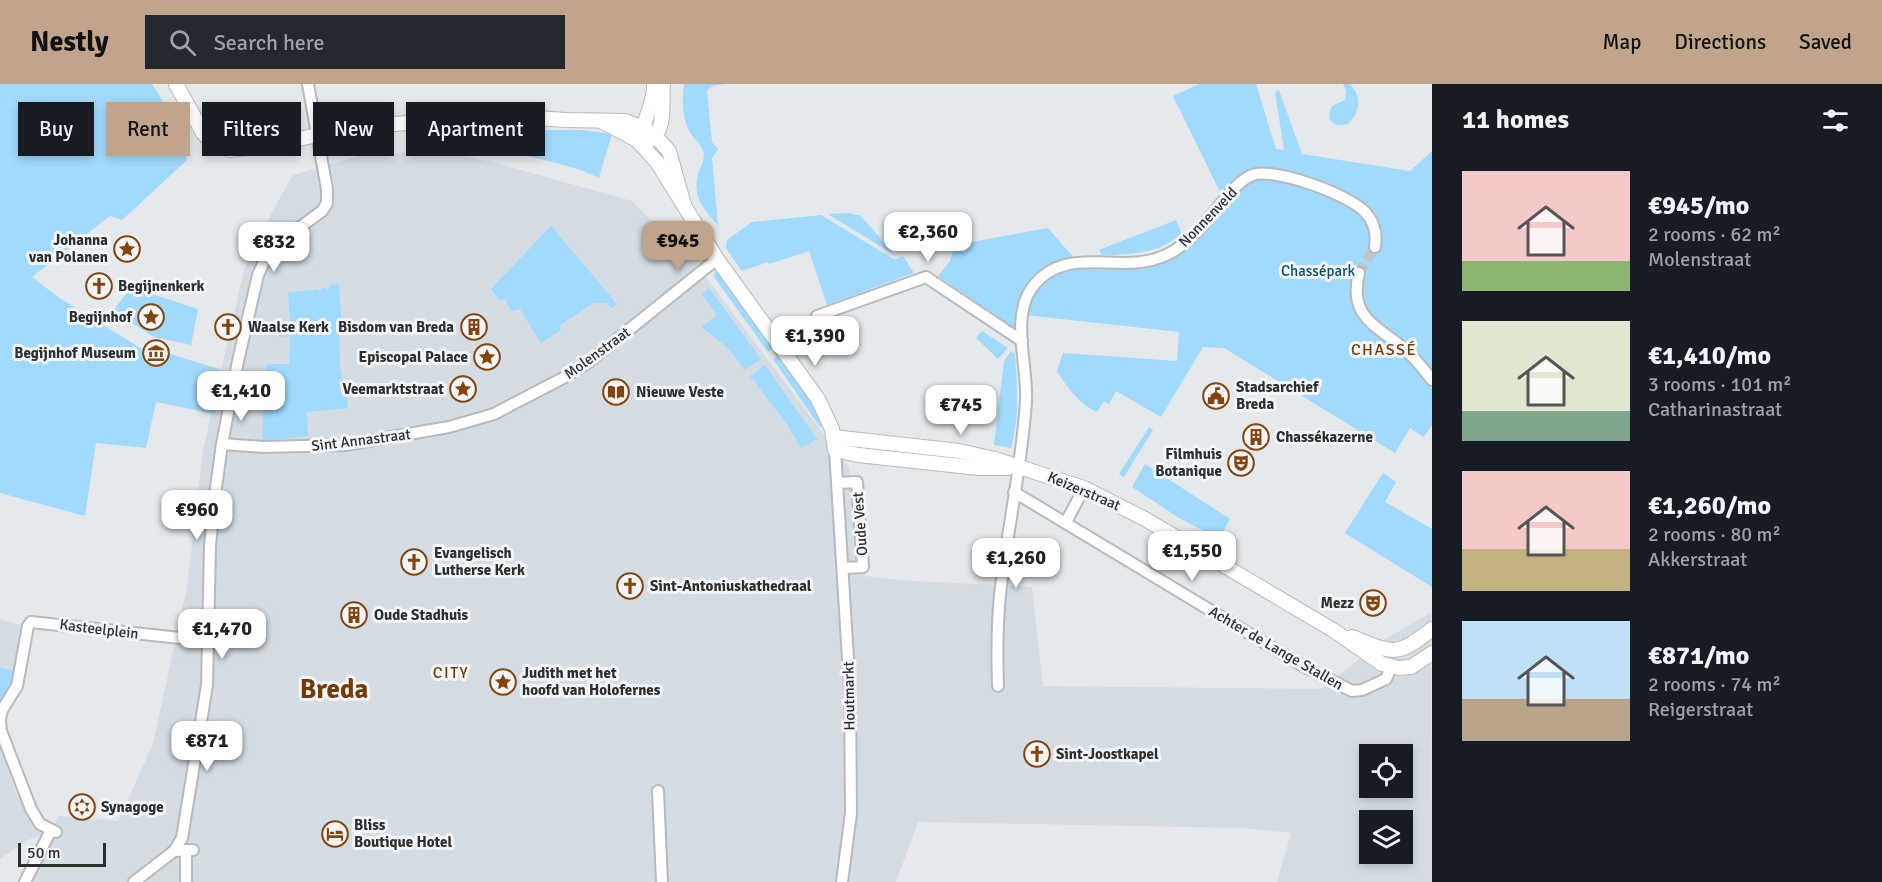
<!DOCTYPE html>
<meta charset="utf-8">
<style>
body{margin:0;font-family:Signika,sans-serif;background:#242831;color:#f1f3f6;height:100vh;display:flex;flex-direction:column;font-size:22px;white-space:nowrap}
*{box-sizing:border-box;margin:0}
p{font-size:20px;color:#9ea1a6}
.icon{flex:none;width:33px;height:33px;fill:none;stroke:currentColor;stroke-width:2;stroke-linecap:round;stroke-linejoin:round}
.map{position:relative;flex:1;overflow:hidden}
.sheet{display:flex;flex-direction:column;background:#171b24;width:450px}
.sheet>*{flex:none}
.hud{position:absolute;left:18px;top:18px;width:570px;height:54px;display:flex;gap:12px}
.fabs{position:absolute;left:1359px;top:660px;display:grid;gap:12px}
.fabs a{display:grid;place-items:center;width:54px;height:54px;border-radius:0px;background:#171b24;box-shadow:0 3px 9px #0003;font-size:30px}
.scale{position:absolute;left:18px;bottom:15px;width:88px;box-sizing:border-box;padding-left:6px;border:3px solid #2d2f2f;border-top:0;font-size:16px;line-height:21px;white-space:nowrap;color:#2d2f2f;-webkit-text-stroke:4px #f3f6f8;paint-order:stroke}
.price{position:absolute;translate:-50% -51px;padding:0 14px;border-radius:12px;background:#fff;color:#222;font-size:20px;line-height:39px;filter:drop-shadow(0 2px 3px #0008)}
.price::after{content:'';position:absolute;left:50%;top:36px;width:18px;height:14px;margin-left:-9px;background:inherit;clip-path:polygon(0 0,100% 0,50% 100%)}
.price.on{background:#c0a48c;color:#111}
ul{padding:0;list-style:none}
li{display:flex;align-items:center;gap:18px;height:150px;padding:0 30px}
li span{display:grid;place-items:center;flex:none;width:168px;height:120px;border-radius:0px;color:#555}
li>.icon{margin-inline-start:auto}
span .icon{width:72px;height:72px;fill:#fffc;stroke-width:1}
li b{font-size:26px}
h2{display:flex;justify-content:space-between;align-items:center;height:72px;padding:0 30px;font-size:26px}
.tag{padding:0 21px;border-radius:0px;background:#171b24;box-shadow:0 3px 9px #0003;font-size:21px;line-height:54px}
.tag.on{background:#c0a48c;color:#111}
header{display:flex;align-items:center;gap:36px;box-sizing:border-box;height:84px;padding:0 30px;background:#c0a48c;color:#111}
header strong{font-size:28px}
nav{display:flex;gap:33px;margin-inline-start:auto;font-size:21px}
.search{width:420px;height:54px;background:#242831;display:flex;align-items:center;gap:15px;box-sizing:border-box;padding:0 21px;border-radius:0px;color:#9ea1a6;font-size:22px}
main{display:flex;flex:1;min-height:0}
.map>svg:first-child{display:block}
</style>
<header>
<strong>Nestly</strong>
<div class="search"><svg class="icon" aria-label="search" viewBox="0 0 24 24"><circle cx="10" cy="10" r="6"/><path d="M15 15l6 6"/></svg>Search here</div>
<nav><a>Map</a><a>Directions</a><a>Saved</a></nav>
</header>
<main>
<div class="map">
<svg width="1432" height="798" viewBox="0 0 1432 798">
<rect width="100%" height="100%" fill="#e5e9eb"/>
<g fill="#d3dde3" fill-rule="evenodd">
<path d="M436 66 492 78 632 117 696 180 849 384 865 492 898 496 1032 503 1043 602 1321 605 1385 555 1431 529 1432 798H1277L1291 749 1243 744 918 738 896 798H25L58 732 118 737 153 660 187 503 203 366 244 186 272 128 293 91 358 72ZM1370 670H1402V704H1370ZM1370 736H1402V770H1370Z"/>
<polygon points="0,536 22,541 11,601 0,618"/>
<polygon points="0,662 17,712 42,751 28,756 0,775"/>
</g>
<g fill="#a1dafc">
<polygon points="0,0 152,0 171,30 187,62 188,66 186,77 122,136 110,132 32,193 58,213 158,275 163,277 167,269 225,287 215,330 156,318 146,364 96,359 85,432 0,409"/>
<path d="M684 0H725L712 2 707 7 712 58 718 65 712 74 718 141C703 126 691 109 699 87 701 82 704 76 704 70 703 62 695 56 691 50 682 36 682 16 684 0Z"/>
<path d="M1199 0H1256L1276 65 1284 66 1275 8 1279 6 1302 70 1410 87 1432 67V288L1425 294 1432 305V341L1424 353 1410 344 1395 369 1224 264 1203 263 1161 333 1116 307 1109 320 1104 317 1097 328C1080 321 1067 303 1057 287L1063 269 1177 277 1179 248 1016 230 1015 246 938 192 950 177 955 161 1048 144 1074 174 1117 177 1152 173 1194 150 1224 116 1173 12Z"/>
<path d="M1343 0H1350C1362 13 1361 27 1348 40 1334 44 1325 37 1332 22L1345 16 1346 7Z"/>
<polygon points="510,46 581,46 612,50 599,94 581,86 507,66 505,55 506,48"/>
<polygon points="852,129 853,131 860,131 896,172 828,130"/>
<polygon points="821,131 895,176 903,172 914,189 827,221 809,167 769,180 768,178 742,187 726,164 727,156 752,138"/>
<path d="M1176 136 1182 150C1176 154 1168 160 1161 163 1143 170 1121 171 1102 171L1099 166Z"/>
<polygon points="551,142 617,220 612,224 606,219 594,219 560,241 561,246 541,259 520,225 511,227 505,215 499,216 491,205"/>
<polygon points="715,187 724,194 774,263 768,268 714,193"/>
<polygon points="339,200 342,240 339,241 340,283 344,300 346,300 348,324 307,328 308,352 262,357 264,306 261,306 267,280 289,280 290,253 278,252 279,244 286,243 290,238 288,208 306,207 309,206 313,207 315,205 321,206 322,204 328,205 330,201"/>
<polygon points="131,203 198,225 191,261 154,253 113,227"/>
<polygon points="709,204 761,275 745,286 729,265 702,243 717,231 702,210"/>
<polygon points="982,247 1008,264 998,275 976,254"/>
<path d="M1011 267 1015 270C1017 301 1020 333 1011 364L994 361 1004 277Z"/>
<polygon points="779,271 815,322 823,341 820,343 773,275"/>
<polygon points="765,281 817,355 801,364 786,339 750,292"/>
<polygon points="1149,343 1153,346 1124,393 1119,390"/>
<polygon points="1145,380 1230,435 1219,455 1179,434 1132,403"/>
<polygon points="1383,389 1396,398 1385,418 1432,445 1432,503 1345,449"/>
<polygon points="0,584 14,587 10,604 0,618"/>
</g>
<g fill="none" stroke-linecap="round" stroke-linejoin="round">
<polyline stroke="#c0c4c5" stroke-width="10" stroke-dasharray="10 5" stroke-linecap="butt" points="1359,189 1375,163"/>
<g stroke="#b7babc" stroke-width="14">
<g id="minor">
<path d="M1359 189C1348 233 1376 241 1403 264 1415 274 1423 284 1432 296"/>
<polyline points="817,232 926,193 1022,257"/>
<polyline points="222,360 263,363 345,361 449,343 494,330 563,294 590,277 717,175"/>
<polyline points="835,366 850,607 851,729 842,798"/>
<polyline points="837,399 857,398 863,483 843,484"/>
<polyline points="1014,408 1303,582 1352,607 1362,606 1386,595 1391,583"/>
<polyline points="1066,438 1084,404"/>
<path d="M998 602C997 572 997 541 1000 511 1007 446 1022 382 1026 317 1028 284 1011 234 1031 205 1065 157 1120 193 1166 171 1188 161 1204 140 1219 122 1229 111 1238 97 1252 91 1274 83 1351 111 1366 129 1374 138 1377 150 1375 163"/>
<polyline points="0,635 2,626 17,602 28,542 31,538 208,557"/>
<polyline points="0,637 1,647 31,725 40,740 56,748"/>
<polyline points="658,707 662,798"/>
<polyline points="174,767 182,754 207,601 210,462 215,411 222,360 238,277 258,191 265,175 273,163 322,127 327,119 327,105 308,0"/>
<polyline points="25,798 51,746"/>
<polyline points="134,798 174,767 193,766"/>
<polyline points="186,798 186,766"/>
</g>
</g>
<g stroke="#b7babc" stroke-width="16">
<g id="tertiary">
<polyline points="176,0 203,49 212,58 230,66 266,62 355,43 459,35 487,29 511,28 523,33 566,36 625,37 643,44 656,53 669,67 684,121"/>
<polyline points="601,37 637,56 657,78 717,175 818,315 832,345 835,366 858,371 979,384 1008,384"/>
<path d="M642 53C643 35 654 21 654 2"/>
<path d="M650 56C667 46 661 18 663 0"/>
<polyline points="833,353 959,367 995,375 1084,404 1145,435 1333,546 1382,580 1399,584 1411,583 1432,569"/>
<path d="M1352 553C1393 569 1396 574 1432 545"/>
</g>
</g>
<use href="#minor" stroke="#fff" stroke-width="10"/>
<use href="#tertiary" stroke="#fff" stroke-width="14"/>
</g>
<defs>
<g id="sight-ring" transform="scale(1.35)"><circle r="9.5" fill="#f3f6f8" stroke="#84440b" stroke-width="1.5"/><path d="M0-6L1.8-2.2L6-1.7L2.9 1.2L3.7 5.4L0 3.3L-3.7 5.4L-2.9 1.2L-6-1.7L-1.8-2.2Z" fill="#84440b"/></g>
<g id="church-ring" transform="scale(1.35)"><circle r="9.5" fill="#f3f6f8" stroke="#84440b" stroke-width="1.5"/><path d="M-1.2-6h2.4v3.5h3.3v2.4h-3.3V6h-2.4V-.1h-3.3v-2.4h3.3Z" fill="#84440b"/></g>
<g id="building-ring" transform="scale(1.35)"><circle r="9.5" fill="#f3f6f8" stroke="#84440b" stroke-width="1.5"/><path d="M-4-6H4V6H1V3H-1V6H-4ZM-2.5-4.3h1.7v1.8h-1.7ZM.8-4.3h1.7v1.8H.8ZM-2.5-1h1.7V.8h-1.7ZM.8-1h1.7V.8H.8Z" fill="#84440b"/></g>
<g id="museum-ring" transform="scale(1.35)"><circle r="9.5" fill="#f3f6f8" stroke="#84440b" stroke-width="1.5"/><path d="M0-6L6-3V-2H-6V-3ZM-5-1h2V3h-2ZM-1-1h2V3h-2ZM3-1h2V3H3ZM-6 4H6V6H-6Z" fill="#84440b"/></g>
<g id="library-ring" transform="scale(1.35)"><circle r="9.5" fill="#f3f6f8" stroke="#84440b" stroke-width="1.5"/><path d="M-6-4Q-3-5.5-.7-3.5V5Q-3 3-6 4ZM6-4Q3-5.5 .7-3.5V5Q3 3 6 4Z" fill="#84440b"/></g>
<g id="civic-ring" transform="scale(1.35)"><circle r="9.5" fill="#f3f6f8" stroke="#84440b" stroke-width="1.5"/><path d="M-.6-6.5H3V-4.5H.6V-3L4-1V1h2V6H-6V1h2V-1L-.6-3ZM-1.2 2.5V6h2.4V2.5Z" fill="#84440b"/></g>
<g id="theatre-ring" transform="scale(1.35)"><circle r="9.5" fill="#f3f6f8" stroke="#84440b" stroke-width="1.5"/><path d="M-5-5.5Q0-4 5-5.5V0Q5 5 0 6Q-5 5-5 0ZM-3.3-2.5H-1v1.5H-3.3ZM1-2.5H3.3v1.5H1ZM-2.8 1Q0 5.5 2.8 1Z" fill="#84440b"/></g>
<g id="synagogue-ring" transform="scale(1.35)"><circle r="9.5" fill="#f3f6f8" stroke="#84440b" stroke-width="1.5"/><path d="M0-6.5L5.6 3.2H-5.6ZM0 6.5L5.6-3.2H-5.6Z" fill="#84440b"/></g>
<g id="hotel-ring" transform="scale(1.35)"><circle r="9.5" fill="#f3f6f8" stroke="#84440b" stroke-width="1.5"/><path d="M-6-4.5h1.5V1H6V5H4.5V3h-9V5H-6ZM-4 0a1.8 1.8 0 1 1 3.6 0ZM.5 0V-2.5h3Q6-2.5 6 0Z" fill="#84440b"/></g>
</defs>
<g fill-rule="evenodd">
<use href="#sight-ring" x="127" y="165"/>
<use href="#church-ring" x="99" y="202"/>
<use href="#sight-ring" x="151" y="233"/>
<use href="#church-ring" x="228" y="243"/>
<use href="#building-ring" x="474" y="243"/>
<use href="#museum-ring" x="156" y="269"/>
<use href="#sight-ring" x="487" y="273"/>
<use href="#sight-ring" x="463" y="305"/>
<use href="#library-ring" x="616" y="308"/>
<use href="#civic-ring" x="1216" y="312"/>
<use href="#building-ring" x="1256" y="353"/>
<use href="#theatre-ring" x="1241" y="379"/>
<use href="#church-ring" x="414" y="478"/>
<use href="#church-ring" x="630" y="502"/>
<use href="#theatre-ring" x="1373" y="519"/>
<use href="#building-ring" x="354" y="531"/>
<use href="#sight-ring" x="503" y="598"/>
<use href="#church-ring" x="1037" y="670"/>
<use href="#synagogue-ring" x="82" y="723"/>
<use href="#hotel-ring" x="335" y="750"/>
</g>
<g text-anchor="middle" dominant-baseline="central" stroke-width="6" stroke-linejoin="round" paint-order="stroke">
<g font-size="15" fill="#2d2f2f" stroke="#f3f6f8">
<text transform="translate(1208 133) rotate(-46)">Nonnenveld</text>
<text transform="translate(597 269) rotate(-36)">Molenstraat</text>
<text transform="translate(361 356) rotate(-7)">Sint Annastraat</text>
<text transform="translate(1084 407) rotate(23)">Keizerstraat</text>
<text transform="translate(860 440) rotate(-94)">Oude Vest</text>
<text transform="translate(99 545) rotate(7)">Kasteelplein</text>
<text transform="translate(1276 564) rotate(30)">Achter de Lange Stallen</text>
<text transform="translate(849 612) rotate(-91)">Houtmarkt</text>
</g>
<g font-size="15" font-weight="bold" fill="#2d2f2f" stroke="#f3f6f8" text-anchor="start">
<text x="108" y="156" text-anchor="end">Johanna<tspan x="108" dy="17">van Polanen</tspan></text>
<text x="118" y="202">Begijnenkerk</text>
<text x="132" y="233" text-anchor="end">Begijnhof</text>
<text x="248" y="243">Waalse Kerk</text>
<text x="454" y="243" text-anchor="end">Bisdom van Breda</text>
<text x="136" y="269" text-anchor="end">Begijnhof Museum</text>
<text x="468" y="273" text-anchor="end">Episcopal Palace</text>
<text x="1236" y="303">Stadsarchief<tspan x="1236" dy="17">Breda</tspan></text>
<text x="444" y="305" text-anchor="end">Veemarktstraat</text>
<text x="636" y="308">Nieuwe Veste</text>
<text x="1276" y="353">Chassékazerne</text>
<text x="1222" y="370" text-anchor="end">Filmhuis<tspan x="1222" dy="17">Botanique</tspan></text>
<text x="434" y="469">Evangelisch<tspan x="434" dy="17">Lutherse Kerk</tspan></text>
<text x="650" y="502">Sint-Antoniuskathedraal</text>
<text x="1354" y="519" text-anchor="end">Mezz</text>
<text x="374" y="531">Oude Stadhuis</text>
<text x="522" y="589">Judith met het<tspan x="522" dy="17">hoofd van Holofernes</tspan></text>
<text x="1056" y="670">Sint-Joostkapel</text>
<text x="101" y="723">Synagoge</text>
<text x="354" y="741">Bliss<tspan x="354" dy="17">Boutique Hotel</tspan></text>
</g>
<g font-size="15" fill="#064d6c" stroke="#f3f6f8">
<text x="1318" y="187">Chassépark</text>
</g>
<g font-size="16" letter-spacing="1.5" fill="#743a05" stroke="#f3f6f8">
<text x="1384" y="266">CHASSÉ</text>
<text x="451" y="589">CITY</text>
</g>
<g font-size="27" font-weight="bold" fill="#743a05" stroke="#f3f6f8">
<text x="334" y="605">Breda</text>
</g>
</g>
</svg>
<div class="fabs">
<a><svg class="icon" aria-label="locate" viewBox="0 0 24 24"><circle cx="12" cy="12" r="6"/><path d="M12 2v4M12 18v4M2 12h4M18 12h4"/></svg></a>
<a><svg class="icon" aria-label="layers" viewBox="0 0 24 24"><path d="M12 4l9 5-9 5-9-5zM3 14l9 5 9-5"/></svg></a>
</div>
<div class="scale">50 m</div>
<b class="price" style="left:928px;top:179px">€2,360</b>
<b class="price on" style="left:678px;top:188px">€945</b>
<b class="price" style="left:274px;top:189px">€832</b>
<b class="price" style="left:815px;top:283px">€1,390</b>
<b class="price" style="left:241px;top:338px">€1,410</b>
<b class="price" style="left:961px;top:352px">€745</b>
<b class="price" style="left:197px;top:457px">€960</b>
<b class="price" style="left:1192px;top:498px">€1,550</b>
<b class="price" style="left:1016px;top:505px">€1,260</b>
<b class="price" style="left:222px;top:576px">€1,470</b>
<b class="price" style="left:207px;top:688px">€871</b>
<div class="hud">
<a class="tag">Buy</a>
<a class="tag on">Rent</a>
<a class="tag">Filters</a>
<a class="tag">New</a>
<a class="tag">Apartment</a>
</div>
</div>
<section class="sheet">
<h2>11 homes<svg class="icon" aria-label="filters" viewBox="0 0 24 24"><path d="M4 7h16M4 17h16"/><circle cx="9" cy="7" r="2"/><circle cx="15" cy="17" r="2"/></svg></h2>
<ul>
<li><span style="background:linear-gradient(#f6c9c9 75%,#8fb573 0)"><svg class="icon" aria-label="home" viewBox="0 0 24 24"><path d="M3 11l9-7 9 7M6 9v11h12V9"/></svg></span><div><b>€945/mo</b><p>2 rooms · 62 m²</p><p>Molenstraat</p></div></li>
<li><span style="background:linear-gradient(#dfe7d0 75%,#7fa58c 0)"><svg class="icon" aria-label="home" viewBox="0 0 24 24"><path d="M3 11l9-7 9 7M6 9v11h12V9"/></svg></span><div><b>€1,410/mo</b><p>3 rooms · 101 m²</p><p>Catharinastraat</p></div></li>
<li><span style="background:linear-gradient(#f6c9c9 65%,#c2b280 0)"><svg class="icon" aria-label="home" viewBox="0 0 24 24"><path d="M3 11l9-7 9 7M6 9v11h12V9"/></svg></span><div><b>€1,260/mo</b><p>2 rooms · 80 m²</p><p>Akkerstraat</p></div></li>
<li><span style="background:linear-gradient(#bfe0f5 65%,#b9a48a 0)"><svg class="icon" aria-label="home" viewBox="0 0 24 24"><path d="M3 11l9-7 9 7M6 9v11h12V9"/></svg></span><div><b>€871/mo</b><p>2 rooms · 74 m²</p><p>Reigerstraat</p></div></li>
</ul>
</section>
</main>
